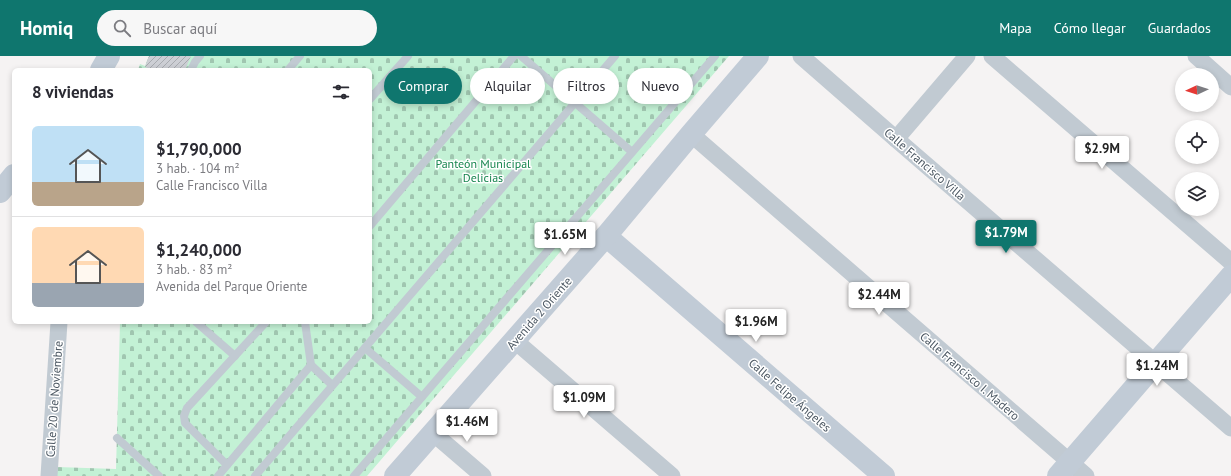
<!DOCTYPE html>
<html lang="es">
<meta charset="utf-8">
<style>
body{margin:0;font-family:"PT Sans",sans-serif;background:#f7f7f7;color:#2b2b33;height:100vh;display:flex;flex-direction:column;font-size:15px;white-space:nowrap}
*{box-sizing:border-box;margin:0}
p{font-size:13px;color:#7c7c81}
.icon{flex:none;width:22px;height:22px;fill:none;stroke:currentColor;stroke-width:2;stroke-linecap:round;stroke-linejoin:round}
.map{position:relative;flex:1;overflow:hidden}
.side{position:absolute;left:12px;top:12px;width:360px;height:256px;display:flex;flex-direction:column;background:#fff;border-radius:6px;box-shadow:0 2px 6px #0003}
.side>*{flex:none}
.banner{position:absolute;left:384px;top:12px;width:380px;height:36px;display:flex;gap:8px}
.needle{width:26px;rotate:266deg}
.fabs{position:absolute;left:1175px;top:12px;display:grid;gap:8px}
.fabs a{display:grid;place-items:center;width:44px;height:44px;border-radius:50%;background:#fff;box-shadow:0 2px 6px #0003;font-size:20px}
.price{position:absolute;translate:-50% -34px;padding:0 9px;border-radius:4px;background:#fff;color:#222;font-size:13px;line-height:26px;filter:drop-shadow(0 1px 2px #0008)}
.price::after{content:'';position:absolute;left:50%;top:24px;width:12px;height:9px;margin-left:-6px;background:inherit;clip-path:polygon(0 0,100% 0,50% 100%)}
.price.active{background:#0f766e;color:#fff}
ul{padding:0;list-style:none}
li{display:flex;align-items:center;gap:12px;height:100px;padding:0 20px}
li+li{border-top:1px solid #e1e1e2}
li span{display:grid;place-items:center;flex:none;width:112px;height:80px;border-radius:6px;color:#555}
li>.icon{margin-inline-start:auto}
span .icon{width:48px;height:48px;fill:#fffc;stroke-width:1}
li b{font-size:17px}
h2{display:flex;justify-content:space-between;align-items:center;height:48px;padding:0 20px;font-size:17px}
.tag{padding:0 14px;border-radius:18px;background:#fff;box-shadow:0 2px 6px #0003;font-size:14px;line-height:36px}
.tag.active{background:#0f766e;color:#fff}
header{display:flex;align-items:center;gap:24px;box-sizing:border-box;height:56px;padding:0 20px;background:#0f766e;color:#fff}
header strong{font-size:19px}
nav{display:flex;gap:22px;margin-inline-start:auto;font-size:14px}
.search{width:280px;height:36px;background:#f7f7f7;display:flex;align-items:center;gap:10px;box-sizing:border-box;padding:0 14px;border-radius:22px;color:#7c7c81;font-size:15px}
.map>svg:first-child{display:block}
</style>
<header>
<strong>Homiq</strong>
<div class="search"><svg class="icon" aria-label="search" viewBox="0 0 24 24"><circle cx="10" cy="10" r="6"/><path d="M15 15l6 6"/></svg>Buscar aquí</div>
<nav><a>Mapa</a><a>Cómo llegar</a><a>Guardados</a></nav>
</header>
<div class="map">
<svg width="1231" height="420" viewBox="0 0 1231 420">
<defs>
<pattern id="cemetery-stones" width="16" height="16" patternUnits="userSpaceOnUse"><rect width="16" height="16" fill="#c3f1d5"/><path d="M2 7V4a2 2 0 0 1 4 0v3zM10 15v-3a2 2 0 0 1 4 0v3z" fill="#a0c6b0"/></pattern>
<pattern id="building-hatch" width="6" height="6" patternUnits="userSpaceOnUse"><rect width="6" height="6" fill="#cdcfd5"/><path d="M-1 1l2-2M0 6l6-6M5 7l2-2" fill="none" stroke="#a8abb0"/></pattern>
</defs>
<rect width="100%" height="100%" fill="#f5f3f3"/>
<polygon fill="url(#cemetery-stones)" points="149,0 729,0 367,420 57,420 57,411 116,413 120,266 370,266 370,14 138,14 140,8 145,10"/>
<polygon fill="url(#building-hatch)" points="149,0 191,0 185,14 153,14 145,11"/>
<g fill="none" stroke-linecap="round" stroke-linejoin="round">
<g stroke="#c1cad2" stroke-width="8">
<polyline points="521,0 632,96"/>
<polyline points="191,14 195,6 200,0"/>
<polyline points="288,14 300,0"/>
<polyline points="370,43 408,0"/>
<polyline points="370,170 514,0"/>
<polyline points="196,266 235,300"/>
<polyline points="305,266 311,309 332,329"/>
<polyline points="365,292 422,341"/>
<polyline points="117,382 159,420"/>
<polyline points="227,409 185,367 184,360 187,352 266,266"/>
<polyline points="218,420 311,309"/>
<polyline points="255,420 615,0"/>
<polyline points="354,420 715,0"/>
</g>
<g stroke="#c1cad2" stroke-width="17">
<polyline points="801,0 896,83 1231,372"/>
<polyline points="992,0 1231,206"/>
<polyline points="1196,0 1231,31"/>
<polyline points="691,78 1086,420"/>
<polyline points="896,83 967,0"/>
<polyline points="514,284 672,420"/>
<polyline points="433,377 483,420"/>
<polyline points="49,420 59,266"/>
</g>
<g stroke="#c1cbd6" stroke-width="22">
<polyline points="101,14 109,0"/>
<polyline points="0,136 14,119"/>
<polyline points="606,180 884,420"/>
<polyline points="395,420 606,180 691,78 758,0"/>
<polyline points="1058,420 1231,220"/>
</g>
</g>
<g text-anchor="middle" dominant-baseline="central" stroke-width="3" stroke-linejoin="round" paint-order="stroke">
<g font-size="12" fill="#17864f" stroke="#fff">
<text x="483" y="107">Panteón Municipal<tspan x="483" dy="14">Delicias</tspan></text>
</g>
<g font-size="12" fill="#4a5661" stroke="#fff">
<text transform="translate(925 108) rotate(41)">Calle Francisco Villa</text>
<text transform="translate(539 257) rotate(-49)">Avenida 2 Oriente</text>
<text transform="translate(970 320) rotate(41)">Calle Francisco I. Madero</text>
<text transform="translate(790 339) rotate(41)">Calle Felipe Ángeles</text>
<text transform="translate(54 343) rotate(-86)">Calle 20 de Noviembre</text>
</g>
</g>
</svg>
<div class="fabs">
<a><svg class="needle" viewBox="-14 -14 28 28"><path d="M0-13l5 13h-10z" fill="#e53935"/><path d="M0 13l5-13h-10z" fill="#7c7c81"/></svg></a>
<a><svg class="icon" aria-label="locate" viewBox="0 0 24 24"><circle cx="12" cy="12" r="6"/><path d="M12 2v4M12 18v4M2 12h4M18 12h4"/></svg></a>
<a><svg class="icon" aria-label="layers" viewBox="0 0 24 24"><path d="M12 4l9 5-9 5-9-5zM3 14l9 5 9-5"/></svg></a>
</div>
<b class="price" style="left:1102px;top:114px">$2.9M</b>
<b class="price active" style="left:1006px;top:198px">$1.79M</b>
<b class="price" style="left:565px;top:200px">$1.65M</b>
<b class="price" style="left:879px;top:260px">$2.44M</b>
<b class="price" style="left:756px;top:287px">$1.96M</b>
<b class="price" style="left:1157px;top:331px">$1.24M</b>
<b class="price" style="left:584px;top:363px">$1.09M</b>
<b class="price" style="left:467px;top:387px">$1.46M</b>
<div class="banner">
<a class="tag active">Comprar</a>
<a class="tag">Alquilar</a>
<a class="tag">Filtros</a>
<a class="tag">Nuevo</a>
</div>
<section class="side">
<h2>8 viviendas<svg class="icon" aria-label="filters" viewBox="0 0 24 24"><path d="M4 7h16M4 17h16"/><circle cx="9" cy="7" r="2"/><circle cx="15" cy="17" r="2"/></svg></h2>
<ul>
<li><span style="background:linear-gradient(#bfe0f5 70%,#b9a48a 0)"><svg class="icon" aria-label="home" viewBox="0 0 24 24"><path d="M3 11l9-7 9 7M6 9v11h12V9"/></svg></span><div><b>$1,790,000</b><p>3 hab. · 104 m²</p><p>Calle Francisco Villa</p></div></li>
<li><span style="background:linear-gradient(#ffd9b3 70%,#9aa5b1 0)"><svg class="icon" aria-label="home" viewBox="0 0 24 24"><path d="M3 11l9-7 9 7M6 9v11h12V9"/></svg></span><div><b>$1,240,000</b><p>3 hab. · 83 m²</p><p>Avenida del Parque Oriente</p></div></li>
</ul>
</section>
</div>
